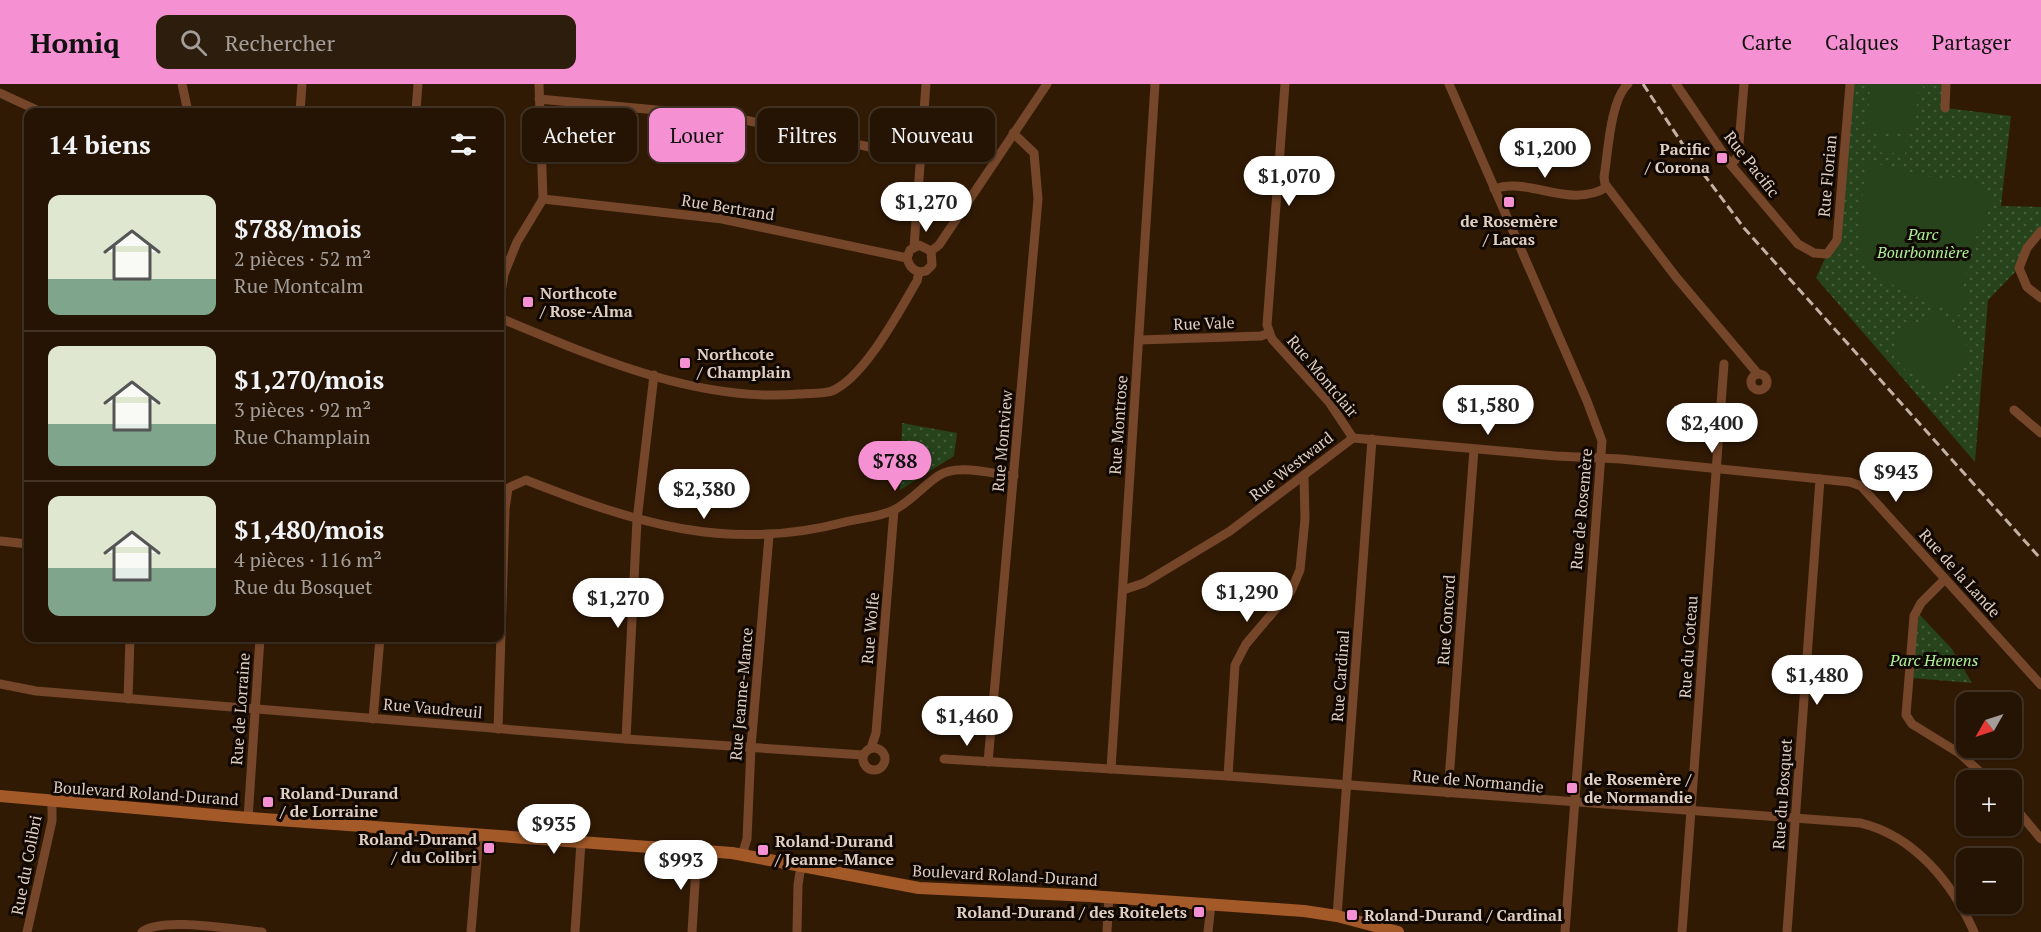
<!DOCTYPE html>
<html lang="fr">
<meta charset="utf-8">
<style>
body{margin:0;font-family:"PT Serif",serif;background:#2d1d0d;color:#f1f3f6;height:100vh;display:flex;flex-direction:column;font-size:22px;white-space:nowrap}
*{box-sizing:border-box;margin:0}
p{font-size:20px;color:#a39e9a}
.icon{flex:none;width:33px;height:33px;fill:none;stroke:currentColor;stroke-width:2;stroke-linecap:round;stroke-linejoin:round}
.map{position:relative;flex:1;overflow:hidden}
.drawer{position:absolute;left:24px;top:24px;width:480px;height:534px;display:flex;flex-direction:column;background:#251403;border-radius:12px;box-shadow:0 2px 4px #0004,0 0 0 2px #423325}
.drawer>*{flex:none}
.top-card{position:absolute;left:522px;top:24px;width:570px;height:54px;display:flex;gap:12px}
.needle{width:39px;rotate:231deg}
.buttons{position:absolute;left:1956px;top:608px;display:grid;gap:12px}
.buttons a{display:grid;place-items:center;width:66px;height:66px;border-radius:12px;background:#251403;box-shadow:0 2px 4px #0004,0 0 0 2px #423325;font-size:30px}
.price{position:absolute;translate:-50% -51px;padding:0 14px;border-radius:21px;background:#fff;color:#222;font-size:20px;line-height:39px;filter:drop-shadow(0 2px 3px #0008)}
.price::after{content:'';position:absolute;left:50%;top:36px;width:18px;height:14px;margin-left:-9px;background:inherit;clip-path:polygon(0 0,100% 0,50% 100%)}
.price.on{background:#f591d2;color:#111}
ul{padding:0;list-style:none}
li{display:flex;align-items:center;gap:18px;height:150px;padding:0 24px}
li+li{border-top:2px solid #423325}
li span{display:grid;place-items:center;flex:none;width:168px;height:120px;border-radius:12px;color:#555}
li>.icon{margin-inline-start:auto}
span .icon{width:72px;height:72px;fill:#fffc;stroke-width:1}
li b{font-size:26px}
h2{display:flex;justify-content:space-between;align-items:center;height:72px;padding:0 24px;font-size:26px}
.pill{padding:0 21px;border-radius:12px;background:#251403;box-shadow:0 2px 4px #0004,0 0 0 2px #423325;font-size:21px;line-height:54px}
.pill.on{background:#f591d2;color:#111}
header{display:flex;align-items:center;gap:36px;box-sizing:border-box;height:84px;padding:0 30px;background:#f591d2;color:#111}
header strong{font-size:28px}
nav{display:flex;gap:33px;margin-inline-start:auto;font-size:21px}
.search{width:420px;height:54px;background:#2d1d0d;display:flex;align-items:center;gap:15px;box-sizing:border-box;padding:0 21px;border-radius:12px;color:#a39e9a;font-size:22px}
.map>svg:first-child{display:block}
</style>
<header>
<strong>Homiq</strong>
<div class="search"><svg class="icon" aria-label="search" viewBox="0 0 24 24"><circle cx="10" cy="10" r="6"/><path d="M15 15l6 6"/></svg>Rechercher</div>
<nav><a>Carte</a><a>Calques</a><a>Partager</a></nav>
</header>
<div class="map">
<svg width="2041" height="848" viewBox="0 0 2041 848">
<defs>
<pattern id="park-dots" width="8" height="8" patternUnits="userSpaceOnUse" patternTransform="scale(1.5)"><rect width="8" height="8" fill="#26431b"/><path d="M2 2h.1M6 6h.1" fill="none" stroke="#455d3a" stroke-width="1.8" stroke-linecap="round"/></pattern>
</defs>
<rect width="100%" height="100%" fill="#311a04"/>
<g fill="url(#park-dots)">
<polygon points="1849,0 1946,0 1946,24 2011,32 2001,122 2041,123 2041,147 2019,184 1988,216 1975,378 1816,194 1827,170 1837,156"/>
<polygon points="902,339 957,349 954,372 900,406"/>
<polygon points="1919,530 1952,565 1972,599 1912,594"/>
</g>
<g fill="#26431b">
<polygon points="1874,0 1923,0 1923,6 1918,6 1915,50 1867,46 1870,2"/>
<polygon points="1877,52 1906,54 1905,70 1875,68"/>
<path d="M1866 77 1944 96 1946 92 1981 100 1991 117 1981 153 1976 152 1962 204 1968 207 1961 232C1938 222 1871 197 1862 174 1855 155 1865 99 1866 77Z"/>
<path d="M1935 223C1976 251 1980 286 1932 308L1912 287 1908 289 1894 273 1895 255 1910 240 1913 243Z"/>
</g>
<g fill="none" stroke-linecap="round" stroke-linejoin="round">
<g stroke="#754629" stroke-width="9">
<polyline points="182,0 188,28"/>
<polyline points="1285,0 1267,241 1272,255 1329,318 1353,354"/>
<polyline points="1449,0 1587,317 1602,357 1565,848"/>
<path d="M1628 0C1610 16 1608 70 1604 93L1605 100 1676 193 1758 290"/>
<polyline points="1676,0 1731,81 1798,160 1814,169 1827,170 1837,156 1850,0"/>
<polyline points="0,9 41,28"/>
<polyline points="539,15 731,33 920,74"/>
<polyline points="1945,24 1946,0"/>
<polyline points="416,27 418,0"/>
<polyline points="300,28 302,0"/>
<polyline points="1731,81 1738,72 1744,0"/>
<path d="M1494 105C1529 92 1569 126 1607 103"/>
<polyline points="543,115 722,135 907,174"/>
<polyline points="2041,147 2027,164 2019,184 2027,203 2041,214"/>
<polyline points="914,163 926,0"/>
<polyline points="931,167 939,161 1047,0"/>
<path d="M919 188C911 185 909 181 907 174L910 166 919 161 931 167"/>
<polyline points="919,188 926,187 932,181 931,167"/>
<polyline points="500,215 504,190 517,158 543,115 539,0"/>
<path d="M500 234C594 273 697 319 800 310 810 309 823 310 832 307 865 293 899 227 917 197L919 188"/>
<polyline points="1139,256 1261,252 1269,249"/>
<circle cx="1759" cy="298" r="8"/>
<polyline points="2014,326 2041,349"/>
<polyline points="0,457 28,460"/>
<polyline points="1945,495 1921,519 1914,532 1906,631 1912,640 1959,669 1989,696"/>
<polyline points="1123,506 1144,499 1230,447 1353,354 1556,372 1621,375 1850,398 1861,402 2041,601"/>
<polyline points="0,600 36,607 626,655 863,671"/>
<polyline points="128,615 130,554"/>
<polyline points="373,635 380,554"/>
<path d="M498 645 505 425 508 404 526 396C635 439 728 469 845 438 861 434 880 433 894 426 910 418 923 402 938 392 957 379 992 390 1014 392"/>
<polyline points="626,655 637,436 654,291"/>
<circle cx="874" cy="675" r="11"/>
<polyline points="871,664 876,649 894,426"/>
<path d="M944 675 1228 692 1861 739C1915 752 1953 800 1974 848"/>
<polyline points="988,678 1038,115 1034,69 1013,49"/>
<polyline points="1111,685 1155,0"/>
<polyline points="1228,692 1235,581 1246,560 1291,507 1300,486 1305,435 1304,392"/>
<polyline points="1448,709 1474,365"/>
<polyline points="2012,720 2041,755"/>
<polyline points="248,734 260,554"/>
<polyline points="742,771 747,755 751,663 769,452"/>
<polyline points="1337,832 1372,355"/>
<polyline points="27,848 52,737 52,719"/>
<path d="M142 848C162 832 235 846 262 848"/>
<polyline points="471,848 479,751"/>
<polyline points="575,848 581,758"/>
<polyline points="692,848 697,767"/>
<polyline points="797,848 798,801 801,782"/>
<polyline points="1107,848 1109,813"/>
<polyline points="1208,848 1211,820"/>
<polyline points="1682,848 1724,280"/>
<polyline points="1787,848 1820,395"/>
</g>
<polyline stroke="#a45a28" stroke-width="12" points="0,712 237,733 732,769 919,804 1090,812 1304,827 1337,832 1398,848"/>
<polyline stroke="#c2b1a4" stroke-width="3" stroke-dasharray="9 4.5" stroke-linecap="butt" points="1643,0 1693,76 1744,144 2041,475"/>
</g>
<g fill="#f591d2" stroke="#110802" stroke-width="2">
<rect x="1716" y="68" width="12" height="12" rx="3"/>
<rect x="1503" y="112" width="12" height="12" rx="3"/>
<rect x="522" y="212" width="12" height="12" rx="3"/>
<rect x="679" y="273" width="12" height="12" rx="3"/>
<rect x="1566" y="698" width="12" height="12" rx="3"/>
<rect x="262" y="712" width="12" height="12" rx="3"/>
<rect x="483" y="758" width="12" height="12" rx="3"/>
<rect x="757" y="760" width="12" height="12" rx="3"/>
<rect x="1193" y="822" width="12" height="12" rx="3"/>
<rect x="1346" y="825" width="12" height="12" rx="3"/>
</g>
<g text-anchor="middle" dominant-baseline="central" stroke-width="6" stroke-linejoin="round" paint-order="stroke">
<g font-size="16" font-weight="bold" fill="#dfcfc3" stroke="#110802" text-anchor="start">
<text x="1710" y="65" text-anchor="end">Pacific<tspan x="1710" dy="18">/ Corona</tspan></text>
<text x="1509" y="137" text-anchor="middle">de Rosemère<tspan x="1509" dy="18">/ Lacas</tspan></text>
<text x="540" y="209">Northcote<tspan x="540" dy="18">/ Rose-Alma</tspan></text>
<text x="697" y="270">Northcote<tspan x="697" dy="18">/ Champlain</tspan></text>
<text x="1584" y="695">de Rosemère /<tspan x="1584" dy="18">de Normandie</tspan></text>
<text x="280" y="709">Roland-Durand<tspan x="280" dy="18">/ de Lorraine</tspan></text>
<text x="477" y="755" text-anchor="end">Roland-Durand<tspan x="477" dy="18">/ du Colibri</tspan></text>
<text x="775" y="757">Roland-Durand<tspan x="775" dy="18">/ Jeanne-Mance</tspan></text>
<text x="1187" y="828" text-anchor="end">Roland-Durand / des Roitelets</text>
<text x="1364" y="831">Roland-Durand / Cardinal</text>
</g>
<g font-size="16" fill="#dfcfc3" stroke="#110802">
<text transform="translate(1752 80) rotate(52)">Rue Pacific</text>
<text transform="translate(1827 92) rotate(-85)">Rue Florian</text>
<text transform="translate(728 123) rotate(9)">Rue Bertrand</text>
<text transform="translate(1204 239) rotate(-2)">Rue Vale</text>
<text transform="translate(1323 292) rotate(50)">Rue Montclair</text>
<text transform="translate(1118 341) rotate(-86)">Rue Montrose</text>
<text transform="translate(1002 357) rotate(-85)">Rue Montview</text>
<text transform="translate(1291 382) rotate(-38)">Rue Westward</text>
<text transform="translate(1581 425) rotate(-85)">Rue de Rosemère</text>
<text transform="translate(1960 489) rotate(48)">Rue de la Lande</text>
<text transform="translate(1446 536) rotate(-86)">Rue Concord</text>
<text transform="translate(870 544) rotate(-85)">Rue Wolfe</text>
<text transform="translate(1688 563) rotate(-86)">Rue du Coteau</text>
<text transform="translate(1340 592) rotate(-86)">Rue Cardinal</text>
<text transform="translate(741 610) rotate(-85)">Rue Jeanne-Mance</text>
<text transform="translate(433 624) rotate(5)">Rue Vaudreuil</text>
<text transform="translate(240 625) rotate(-86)">Rue de Lorraine</text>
<text transform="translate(1478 697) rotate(5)">Rue de Normandie</text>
<text transform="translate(146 709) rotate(4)">Boulevard Roland-Durand</text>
<text transform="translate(1782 710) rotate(-86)">Rue du Bosquet</text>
<text transform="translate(26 781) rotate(-79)">Rue du Colibri</text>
<text transform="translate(1005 791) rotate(3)">Boulevard Roland-Durand</text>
</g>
<g font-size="16" font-style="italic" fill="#acf194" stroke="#110802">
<text x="1923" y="150">Parc<tspan x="1923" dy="18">Bourbonnière</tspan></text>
<text x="1934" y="576">Parc Hemens</text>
</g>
</g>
</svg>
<div class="buttons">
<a><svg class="needle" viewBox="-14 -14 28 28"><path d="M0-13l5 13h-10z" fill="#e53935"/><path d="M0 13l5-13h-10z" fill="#a39e9a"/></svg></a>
<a>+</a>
<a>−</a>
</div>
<b class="price" style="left:1545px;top:95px">$1,200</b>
<b class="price" style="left:1289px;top:123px">$1,070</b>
<b class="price" style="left:926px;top:149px">$1,270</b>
<b class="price" style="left:1488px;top:352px">$1,580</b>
<b class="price" style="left:1712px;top:370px">$2,400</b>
<b class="price on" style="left:895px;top:408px">$788</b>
<b class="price" style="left:1896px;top:419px">$943</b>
<b class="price" style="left:704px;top:436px">$2,380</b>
<b class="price" style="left:1247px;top:539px">$1,290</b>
<b class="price" style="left:618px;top:545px">$1,270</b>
<b class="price" style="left:1817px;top:622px">$1,480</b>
<b class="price" style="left:967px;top:663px">$1,460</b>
<b class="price" style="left:554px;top:771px">$935</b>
<b class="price" style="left:681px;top:807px">$993</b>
<div class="top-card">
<a class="pill">Acheter</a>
<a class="pill on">Louer</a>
<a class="pill">Filtres</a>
<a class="pill">Nouveau</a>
</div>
<section class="drawer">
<h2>14 biens<svg class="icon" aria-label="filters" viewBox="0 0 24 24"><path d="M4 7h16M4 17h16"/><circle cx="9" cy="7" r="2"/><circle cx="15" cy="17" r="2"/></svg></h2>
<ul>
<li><span style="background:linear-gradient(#dfe7d0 70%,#7fa58c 0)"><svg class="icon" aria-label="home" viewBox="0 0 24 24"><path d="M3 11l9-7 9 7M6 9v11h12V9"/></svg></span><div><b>$788/mois</b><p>2 pièces · 52 m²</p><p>Rue Montcalm</p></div></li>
<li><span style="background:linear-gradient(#dfe7d0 65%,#7fa58c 0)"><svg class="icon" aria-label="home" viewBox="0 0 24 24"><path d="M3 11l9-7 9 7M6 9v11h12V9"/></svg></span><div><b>$1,270/mois</b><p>3 pièces · 92 m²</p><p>Rue Champlain</p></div></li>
<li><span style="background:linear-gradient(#dfe7d0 60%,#7fa58c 0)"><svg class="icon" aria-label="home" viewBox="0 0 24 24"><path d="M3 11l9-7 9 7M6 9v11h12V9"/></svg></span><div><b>$1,480/mois</b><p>4 pièces · 116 m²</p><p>Rue du Bosquet</p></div></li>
</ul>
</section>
</div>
